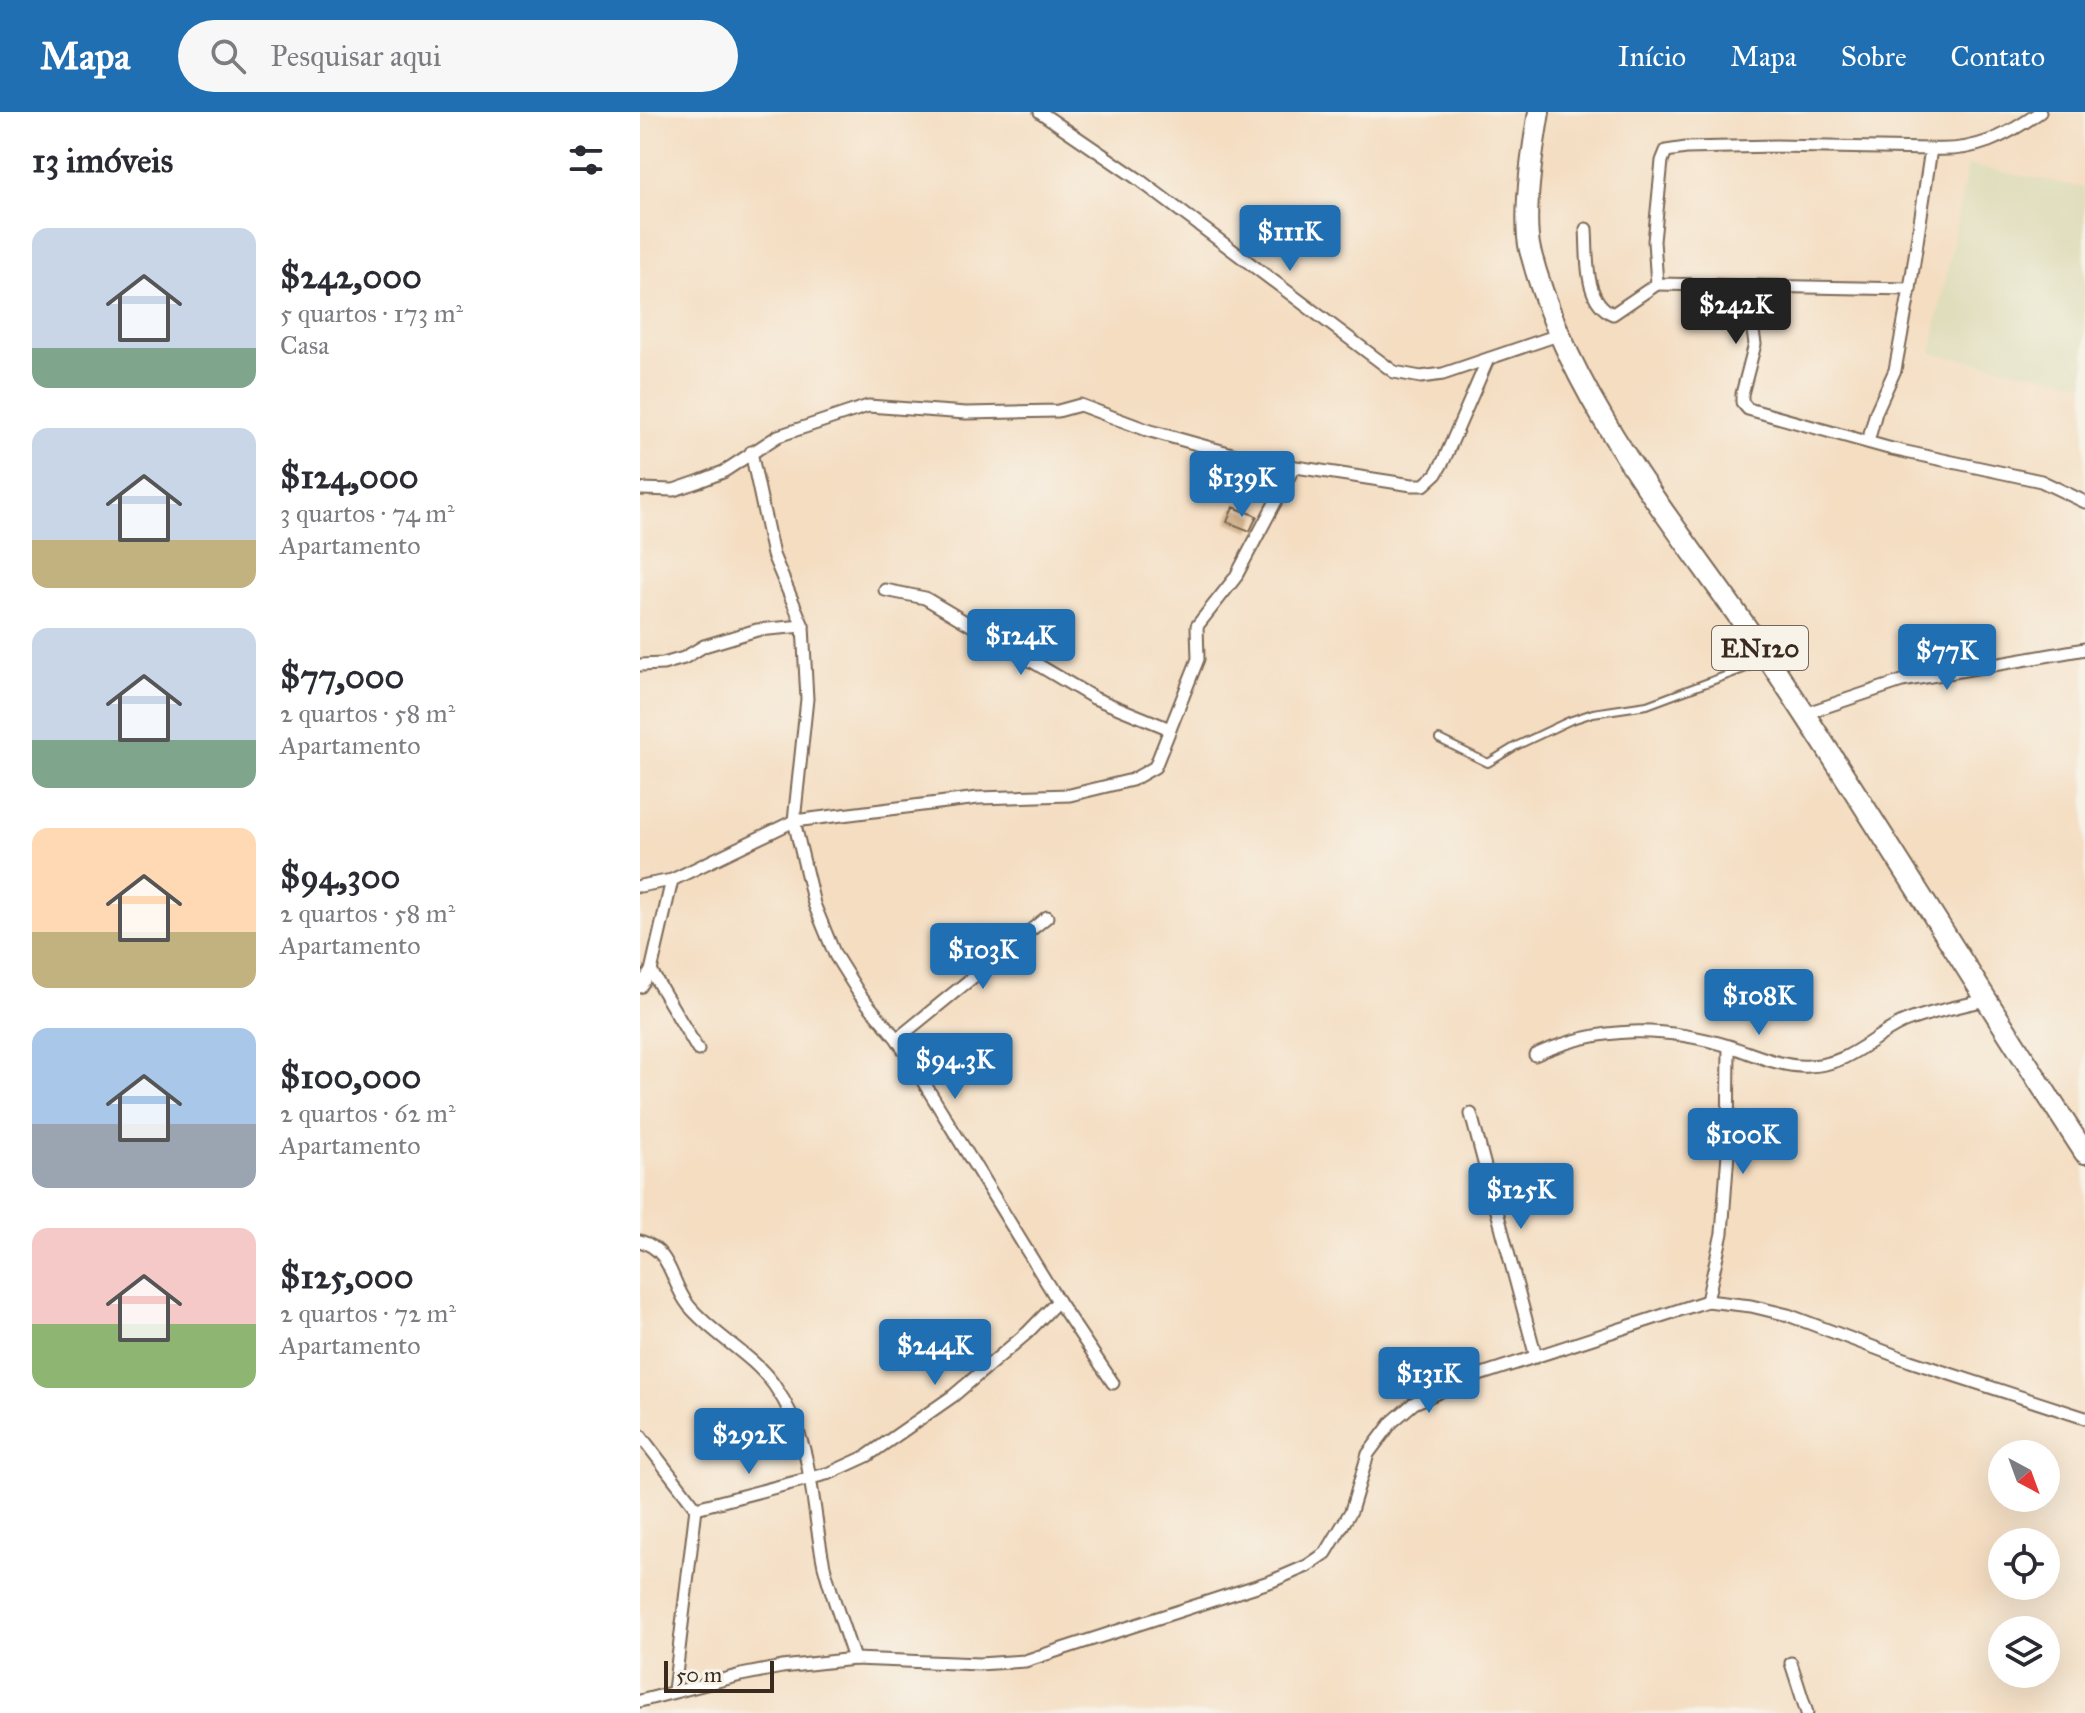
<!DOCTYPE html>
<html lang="pt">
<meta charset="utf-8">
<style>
body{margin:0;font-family:"IM FELL Great Primer",serif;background:#f7f7f7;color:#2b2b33;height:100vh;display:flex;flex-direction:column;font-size:30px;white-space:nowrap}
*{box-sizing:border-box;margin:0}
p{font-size:26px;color:#7c7c81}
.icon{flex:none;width:44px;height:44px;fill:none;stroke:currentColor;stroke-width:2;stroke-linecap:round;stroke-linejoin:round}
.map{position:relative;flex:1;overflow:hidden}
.drawer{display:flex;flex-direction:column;background:#fff;width:640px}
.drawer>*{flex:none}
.needle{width:52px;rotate:139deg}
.buttons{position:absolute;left:1348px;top:1328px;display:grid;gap:16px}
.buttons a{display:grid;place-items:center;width:72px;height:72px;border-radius:50%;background:#fff;box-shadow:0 8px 32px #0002;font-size:40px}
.scale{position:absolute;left:24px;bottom:20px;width:110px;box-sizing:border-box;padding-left:8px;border:4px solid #3b2a1e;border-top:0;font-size:22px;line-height:28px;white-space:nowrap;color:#3b2a1e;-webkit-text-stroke:6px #f7f3e8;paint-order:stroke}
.price{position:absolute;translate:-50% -68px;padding:0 18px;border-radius:8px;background:#1f6fb2;color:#fff;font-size:26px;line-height:52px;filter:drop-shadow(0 2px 4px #0008)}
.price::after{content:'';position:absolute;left:50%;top:48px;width:24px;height:18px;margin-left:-12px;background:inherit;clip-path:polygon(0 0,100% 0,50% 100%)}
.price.current{background:#222;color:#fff}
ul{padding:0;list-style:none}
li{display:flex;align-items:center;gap:24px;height:200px;padding:0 32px}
li span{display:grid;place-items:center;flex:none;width:224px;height:160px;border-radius:16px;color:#555}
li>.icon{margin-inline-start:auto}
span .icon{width:96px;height:96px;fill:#fffc;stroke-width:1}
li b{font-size:34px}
h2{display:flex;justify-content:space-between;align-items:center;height:96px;padding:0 32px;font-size:34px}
header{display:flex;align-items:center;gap:48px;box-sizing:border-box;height:112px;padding:0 40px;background:#1f6fb2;color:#fff}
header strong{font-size:38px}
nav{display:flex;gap:44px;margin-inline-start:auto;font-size:28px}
.search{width:560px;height:72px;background:#f7f7f7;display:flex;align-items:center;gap:20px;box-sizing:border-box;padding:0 28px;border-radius:44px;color:#7c7c81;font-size:30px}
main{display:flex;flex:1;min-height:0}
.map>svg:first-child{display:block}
</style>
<header>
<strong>Mapa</strong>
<div class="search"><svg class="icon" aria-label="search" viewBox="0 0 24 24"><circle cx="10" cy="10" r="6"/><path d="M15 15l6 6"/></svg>Pesquisar aqui</div>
<nav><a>Início</a><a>Mapa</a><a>Sobre</a><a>Contato</a></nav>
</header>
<main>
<section class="drawer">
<h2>13 imóveis<svg class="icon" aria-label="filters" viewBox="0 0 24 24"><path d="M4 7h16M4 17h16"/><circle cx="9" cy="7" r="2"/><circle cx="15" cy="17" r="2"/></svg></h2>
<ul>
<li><span style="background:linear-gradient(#c9d6e8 75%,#7fa58c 0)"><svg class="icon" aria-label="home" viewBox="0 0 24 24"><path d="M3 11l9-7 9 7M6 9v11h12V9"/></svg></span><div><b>$242,000</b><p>5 quartos · 173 m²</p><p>Casa</p></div></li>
<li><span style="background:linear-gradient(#c9d6e8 70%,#c2b280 0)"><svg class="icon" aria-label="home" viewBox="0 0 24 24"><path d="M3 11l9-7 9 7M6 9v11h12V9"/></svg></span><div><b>$124,000</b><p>3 quartos · 74 m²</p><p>Apartamento</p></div></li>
<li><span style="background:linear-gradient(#c9d6e8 70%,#7fa58c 0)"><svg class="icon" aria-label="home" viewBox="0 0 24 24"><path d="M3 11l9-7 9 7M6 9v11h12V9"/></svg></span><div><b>$77,000</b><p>2 quartos · 58 m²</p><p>Apartamento</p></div></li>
<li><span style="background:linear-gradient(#ffd9b3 65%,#c2b280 0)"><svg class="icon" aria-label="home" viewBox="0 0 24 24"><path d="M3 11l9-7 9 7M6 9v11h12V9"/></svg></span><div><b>$94,300</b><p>2 quartos · 58 m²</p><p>Apartamento</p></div></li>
<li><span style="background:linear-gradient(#a9c7e8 60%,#9aa5b1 0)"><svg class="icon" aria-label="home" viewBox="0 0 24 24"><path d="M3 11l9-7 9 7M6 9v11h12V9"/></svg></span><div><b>$100,000</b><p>2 quartos · 62 m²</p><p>Apartamento</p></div></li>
<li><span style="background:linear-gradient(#f6c9c9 60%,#8fb573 0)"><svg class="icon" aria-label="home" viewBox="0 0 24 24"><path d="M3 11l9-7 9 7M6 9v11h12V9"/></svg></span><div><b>$125,000</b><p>2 quartos · 72 m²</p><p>Apartamento</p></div></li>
</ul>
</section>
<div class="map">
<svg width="1445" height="1601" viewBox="0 0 1445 1601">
<rect width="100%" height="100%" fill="#f7f3e8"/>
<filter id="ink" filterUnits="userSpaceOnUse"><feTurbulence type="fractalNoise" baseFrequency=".0125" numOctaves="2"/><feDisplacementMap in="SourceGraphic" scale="16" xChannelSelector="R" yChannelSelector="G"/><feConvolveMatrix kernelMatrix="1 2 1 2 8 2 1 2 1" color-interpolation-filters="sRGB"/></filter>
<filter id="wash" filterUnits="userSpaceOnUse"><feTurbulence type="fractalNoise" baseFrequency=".006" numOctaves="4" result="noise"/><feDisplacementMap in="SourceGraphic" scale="32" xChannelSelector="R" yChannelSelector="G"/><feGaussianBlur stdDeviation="1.8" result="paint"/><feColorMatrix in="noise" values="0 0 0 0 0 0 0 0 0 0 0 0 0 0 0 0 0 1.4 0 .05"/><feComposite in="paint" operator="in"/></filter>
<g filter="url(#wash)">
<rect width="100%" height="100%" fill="#f4ddc1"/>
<polygon fill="#dfddbb" points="1328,53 1445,76 1445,271 1291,241"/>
<g id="blocks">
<polygon fill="#d3b38d" points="593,395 617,404 610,419 587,410"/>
</g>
</g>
<g filter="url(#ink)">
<use href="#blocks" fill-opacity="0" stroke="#7c6957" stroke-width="2"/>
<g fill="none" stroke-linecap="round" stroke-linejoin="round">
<g stroke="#7c6957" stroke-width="10">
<polyline id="lane" points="799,627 848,651 876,634 929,609 953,601 1007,593 1125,549"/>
</g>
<g stroke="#7c6957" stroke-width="15">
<g id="street">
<polyline points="400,0 498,67 754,260 781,265 803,262 918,223"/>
<path d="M1291 37 1270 177 1017 172 1014 129 1022 49 1026 39 1046 36 1136 34 1291 37C1335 40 1365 25 1400 0"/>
<path d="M946 117C948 144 943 189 973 202L1017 172"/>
<polyline points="1106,175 1115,232 1102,282 1102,290 1108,297 1252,337 1401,369 1445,390"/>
<polyline points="1228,330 1236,300 1255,258 1270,177"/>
<polyline points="111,340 133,443 163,514 167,587 154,709 174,792 195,843 220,883 257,927 418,1189 473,1271"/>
<polyline points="0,377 34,378 60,369 83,360 138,324 228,294 326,301 418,299 440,293 507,318 617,349 772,373 784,373 796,362 804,348 848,247"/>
<polyline points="245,478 285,486 454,586 530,617"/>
<polyline points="0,553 23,552 44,546 64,534 117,518 163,514"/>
<polyline points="1164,602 1262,569 1445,537"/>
<polyline points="0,774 32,768 154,709 338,686 430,683 492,668 515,655 558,547 557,514 595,466 654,355"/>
<polyline points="11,859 58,938"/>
<polyline points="0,875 11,859 32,768"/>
<polyline points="257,927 407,805"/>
<path d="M895 943C961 913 1024 914 1092 935 1116 943 1144 956 1169 954 1211 952 1228 927 1262 911 1287 900 1319 895 1345 888"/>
<polyline points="831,1002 896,1245"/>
<path d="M0 1129C33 1139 30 1171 49 1194 74 1224 112 1242 134 1273 175 1331 170 1388 184 1454 192 1485 204 1516 214 1547"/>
<polyline points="1067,1189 1082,1121 1088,1041 1089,934"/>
<polyline points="0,1323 56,1396 34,1579"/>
<polyline points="56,1396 190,1361 227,1344 313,1284 387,1221 418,1189"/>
<polyline points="1151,1551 1167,1601"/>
<polyline points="0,1589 101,1563 142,1555 214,1547 339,1552 385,1549 632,1469 667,1454 686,1441 711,1399 728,1342 752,1310 774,1291 836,1264 1067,1189 1111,1194 1148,1203 1270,1249 1445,1306"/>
</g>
</g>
<g stroke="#7c6957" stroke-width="24">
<path id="highway" d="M899 0C893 35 882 104 890 138 930 293 1041 418 1129 548 1237 710 1338 878 1445 1041"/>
</g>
<use href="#lane" stroke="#fff" stroke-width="6"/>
<use href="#street" stroke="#fff" stroke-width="11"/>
<use href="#highway" stroke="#fff" stroke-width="20"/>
</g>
</g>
<g text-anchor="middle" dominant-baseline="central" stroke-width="6" stroke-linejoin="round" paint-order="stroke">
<rect fill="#f7f3e8" stroke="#73665b" stroke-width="2" x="1072" y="514" width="96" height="44" rx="6"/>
<g font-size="26" font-weight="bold" fill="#3b2a1e">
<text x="1120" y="536">EN120</text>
</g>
</g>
</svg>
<div class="buttons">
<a><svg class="needle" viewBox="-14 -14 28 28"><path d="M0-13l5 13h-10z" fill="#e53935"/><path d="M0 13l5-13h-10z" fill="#7c7c81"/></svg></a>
<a><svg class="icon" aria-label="locate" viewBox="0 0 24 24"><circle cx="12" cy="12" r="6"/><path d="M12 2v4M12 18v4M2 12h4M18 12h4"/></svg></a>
<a><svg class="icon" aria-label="layers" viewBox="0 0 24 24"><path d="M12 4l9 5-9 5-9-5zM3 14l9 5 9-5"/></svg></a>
</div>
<div class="scale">50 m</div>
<b class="price" style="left:650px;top:161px">$111K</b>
<b class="price current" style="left:1096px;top:234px">$242K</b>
<b class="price" style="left:602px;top:407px">$139K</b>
<b class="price" style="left:381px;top:565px">$124K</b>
<b class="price" style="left:1307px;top:580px">$77K</b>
<b class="price" style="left:343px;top:879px">$103K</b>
<b class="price" style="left:1119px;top:925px">$108K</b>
<b class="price" style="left:315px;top:989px">$94.3K</b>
<b class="price" style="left:1103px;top:1064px">$100K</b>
<b class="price" style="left:881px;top:1119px">$125K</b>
<b class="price" style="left:295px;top:1275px">$244K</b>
<b class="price" style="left:789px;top:1303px">$131K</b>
<b class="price" style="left:109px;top:1364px">$292K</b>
</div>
</main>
